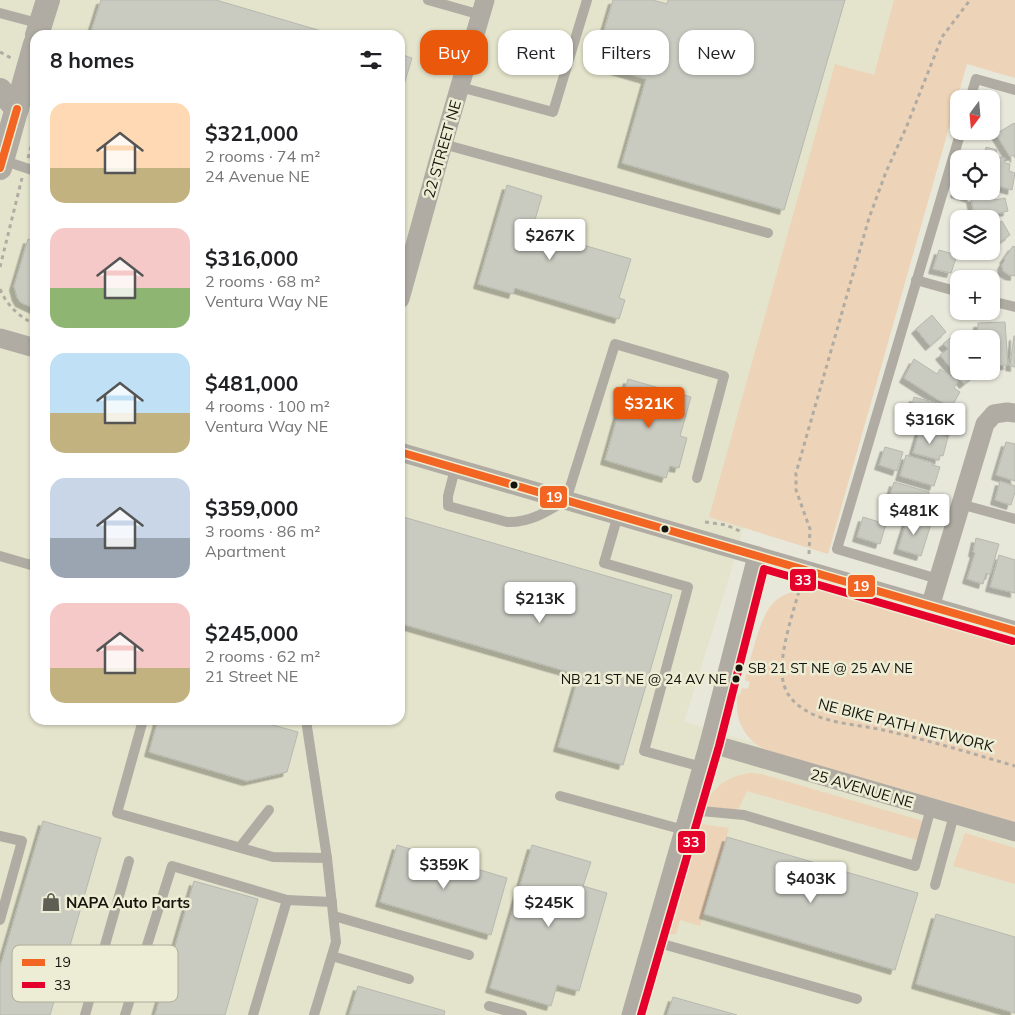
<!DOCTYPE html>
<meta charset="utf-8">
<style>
body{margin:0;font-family:Mulish,sans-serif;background:#f2f2f2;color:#202124;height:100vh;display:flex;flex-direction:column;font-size:19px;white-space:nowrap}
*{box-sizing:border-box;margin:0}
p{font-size:16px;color:#757577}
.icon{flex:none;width:28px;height:28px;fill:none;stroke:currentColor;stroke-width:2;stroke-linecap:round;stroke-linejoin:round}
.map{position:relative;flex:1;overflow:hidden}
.sheet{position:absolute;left:30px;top:30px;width:375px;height:695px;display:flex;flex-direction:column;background:#fff;border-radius:15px;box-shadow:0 1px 4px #0004}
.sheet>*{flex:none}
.hud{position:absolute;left:420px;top:30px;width:475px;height:45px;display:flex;gap:10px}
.needle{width:32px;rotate:196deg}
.fabs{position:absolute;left:950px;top:90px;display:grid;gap:10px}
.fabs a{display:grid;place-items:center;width:50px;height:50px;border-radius:10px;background:#fff;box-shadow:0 1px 4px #0004;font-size:25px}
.price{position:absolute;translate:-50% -42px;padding:0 11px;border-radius:5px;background:#fff;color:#222;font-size:16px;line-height:32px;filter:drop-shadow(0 1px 2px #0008)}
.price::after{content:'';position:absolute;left:50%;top:30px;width:15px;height:11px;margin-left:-8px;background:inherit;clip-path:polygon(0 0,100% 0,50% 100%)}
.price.on{background:#ea580c;color:#fff}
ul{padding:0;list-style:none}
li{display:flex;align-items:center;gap:15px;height:125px;padding:0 20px}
li span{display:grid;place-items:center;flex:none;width:140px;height:100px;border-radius:15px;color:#555}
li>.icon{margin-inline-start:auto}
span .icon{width:60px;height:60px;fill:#fffc;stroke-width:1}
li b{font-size:21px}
h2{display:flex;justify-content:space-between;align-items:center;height:60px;padding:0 20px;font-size:21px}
.pill{padding:0 18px;border-radius:15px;background:#fff;box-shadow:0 1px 4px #0004;font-size:18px;line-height:45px}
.pill.on{background:#ea580c;color:#fff}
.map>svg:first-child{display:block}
</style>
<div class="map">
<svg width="1015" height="1015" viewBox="0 0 1015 1015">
<defs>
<filter id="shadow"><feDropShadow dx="-4.5" dy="4.5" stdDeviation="0" flood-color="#0004"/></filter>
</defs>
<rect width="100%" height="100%" fill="#e7e7da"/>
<path fill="#e4e4cc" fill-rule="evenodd" d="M0 0H895L731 571 684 722 1015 819V1015H0ZM35 35H400V720H35Z"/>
<g fill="#edd3b7">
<polygon points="894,0 1015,0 1015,78 967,64 828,554 709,517 835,64 874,75"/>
<path d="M806 587 820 589 1015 646V822L769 751C745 742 733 719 738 694L740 695 742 688 748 689 750 682 745 680C751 659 759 616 775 601 780 597 785 594 792 592 797 590 802 592 806 587Z"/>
<path d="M751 773 761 774 923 821 917 840 747 791 739 808C727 813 718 810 706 806 712 786 731 775 751 773Z"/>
<polygon points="700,824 729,828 700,926 680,920 676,934 668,935"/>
<polygon points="965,833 1015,848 1015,884 953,866"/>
</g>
<g fill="#c9cbc1" stroke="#b7b8af" filter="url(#shadow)">
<polygon points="101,0 216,0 335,35 90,35"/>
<polygon points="613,0 653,0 667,4 668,0 845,0 784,210 622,163 646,79 594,64"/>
<polygon points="400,54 412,58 400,98"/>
<polygon points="1014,123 1015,124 1015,158 1013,155 1010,157 996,134"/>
<polygon points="986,147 997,150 995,156 1005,158 1004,163 1010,164 1009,171 1015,173 1012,190 991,184 991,159 983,159"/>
<polygon points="959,181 959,191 973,191 971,198 955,193"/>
<polygon points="507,185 542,196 532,230 631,259 619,298 625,300 619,319 515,288 513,294 478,284"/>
<polygon points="994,193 995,200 1005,198 1008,211 975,219 971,198"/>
<polygon points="1002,221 1010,235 993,247 991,244 991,228"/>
<polygon points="28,239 35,241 35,309 20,302 17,297 14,286"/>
<polygon points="1013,246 1015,247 1015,276 1009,275 1003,271 1002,265 1005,260 1004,259"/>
<polygon points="939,250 957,255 951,273 933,269"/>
<polygon points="932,315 946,332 930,346 916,329"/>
<polygon points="1005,322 1008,365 991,366 991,339 978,339 978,323"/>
<polygon points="960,330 968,339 959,339 959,371 980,371 964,384 940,355 948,349 943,344"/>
<polygon points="1014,336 1015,336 1015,367 1010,366"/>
<polygon points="914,359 937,374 940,369 958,381 954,388 960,392 951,408 904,378"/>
<polygon points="628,379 691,397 680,436 687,438 679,468 670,466 666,478 605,460"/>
<polygon points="914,397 941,404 938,414 957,419 952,434 907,421"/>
<polygon points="920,429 948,437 943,456 940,455 939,460 913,453"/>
<polygon points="1006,442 1015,444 1015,481 996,475"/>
<polygon points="885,447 903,452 897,471 879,465"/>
<polygon points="906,455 933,463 932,465 940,467 934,486 900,476"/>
<polygon points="1000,481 1015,486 1015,492 1011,505 995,500"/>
<polygon points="894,482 929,492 926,503 932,505 928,520 889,508 893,496 890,495"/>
<polygon points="400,516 672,595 623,765 558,747 579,675 402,624 400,630"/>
<polygon points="863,517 886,524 880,544 857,537"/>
<polygon points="908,517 931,524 921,556 898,549"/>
<polygon points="976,538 999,544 990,575 986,573 983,584 967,579 975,553 973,552"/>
<polygon points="999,555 1015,560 1015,593 990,587"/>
<polygon points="158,720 263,720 262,722 298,732 287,772 247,781 149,752"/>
<polygon points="43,821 101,838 50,1015 0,1015 0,967"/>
<polygon points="727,837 918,893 895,970 704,914"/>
<polygon points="397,845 507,878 491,935 380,902"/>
<polygon points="532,845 591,862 583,886 607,893 579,991 557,985 551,1006 490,988"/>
<polygon points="194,881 258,899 225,1015 155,1015"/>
<polygon points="936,914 1015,937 1015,1013 916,984"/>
<polygon points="358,986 445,1011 444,1015 349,1015"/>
<polygon points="673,997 737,1015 667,1015"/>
</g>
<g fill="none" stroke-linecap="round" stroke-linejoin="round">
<g stroke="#b0aca3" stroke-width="3" stroke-dasharray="4 4" stroke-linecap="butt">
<polyline points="0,52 11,58"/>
<polyline points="28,158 35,132"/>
<polyline points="0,267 22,178"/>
<path d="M0 289C7 306 19 316 35 325"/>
<polyline points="705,522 726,525 742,532"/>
<polyline points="809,554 810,529 796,490 796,473 869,218 886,172 906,128 942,37 970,0"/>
<path d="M801 584C794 610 776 660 784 685 788 699 799 707 812 714 834 724 860 725 883 730 927 740 971 753 1015 766"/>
</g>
<g stroke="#b0aca3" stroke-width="10">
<polyline points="428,0 481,15"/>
<polyline points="0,13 41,24"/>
<polyline points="460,87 553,112 587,0"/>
<polyline points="970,99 976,79 1015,90"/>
<polyline points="443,144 768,233"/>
<polyline points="2,160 35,171"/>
<polyline points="916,280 959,292"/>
<polyline points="991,301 1015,307"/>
<path d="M455 469 448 496V506L507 522C529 523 547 512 566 500L615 344 724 376 697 478"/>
<polyline points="960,504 1015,519"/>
<polyline points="618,515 604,563 688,587 644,751 702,767"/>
<polyline points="0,556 31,565 35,560"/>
<polyline points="938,579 837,549 961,131"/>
<polyline points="143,720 117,813 273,857 327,858"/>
<polyline points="306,720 327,858 336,942 314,1015"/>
<polyline points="560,796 684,830"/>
<polyline points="690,810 744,815 915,866 931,808"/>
<polyline points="0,836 22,841 0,920"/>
<polyline points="240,847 269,810"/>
<polyline points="935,885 954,815"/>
<polyline points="334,916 469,955"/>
<polyline points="652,941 857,999"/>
<polyline points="332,956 409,979"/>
<polyline points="489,1006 522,1015"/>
<polyline points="85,1015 129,861"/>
<polyline points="125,1015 172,866 287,900"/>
<polyline points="253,1015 287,900 332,902"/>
</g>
<g stroke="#b0aca3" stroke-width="19">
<polyline points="400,299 443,144 485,0"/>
<polyline points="0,338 35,348"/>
<polyline points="400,452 1015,631"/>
<polyline points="930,607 985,424 994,414 1007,412 1015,413"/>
<polyline points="709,743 1015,832"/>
<polyline points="631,1015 709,743 757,556"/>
</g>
<g stroke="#b0aca3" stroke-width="24">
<polyline points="37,35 48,0"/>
<polyline points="0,90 17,109"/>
<polyline points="0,168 35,44"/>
</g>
<g stroke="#edecd4" stroke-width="11">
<g id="bus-1">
<polyline points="0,168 17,109"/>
<polyline points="400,452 1015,631"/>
</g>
</g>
<g stroke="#edecd4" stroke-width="11">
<polyline id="bus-2" points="641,1015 719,746 764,569 1012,641"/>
</g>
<use href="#bus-1" stroke="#f26522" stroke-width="8"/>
<use href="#bus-2" stroke="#e4002b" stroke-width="8"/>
</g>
<defs>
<g id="shop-bare" transform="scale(1.5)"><path d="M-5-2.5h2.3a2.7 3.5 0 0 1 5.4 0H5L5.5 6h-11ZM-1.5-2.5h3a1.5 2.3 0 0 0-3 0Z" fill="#5e5e55" stroke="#edecd4" stroke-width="2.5" paint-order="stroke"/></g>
</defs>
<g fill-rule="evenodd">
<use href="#shop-bare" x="51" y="902"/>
</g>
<g fill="#15150d" stroke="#edecd4" stroke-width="2">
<circle cx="514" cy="485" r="4.5"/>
<circle cx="665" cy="529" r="4.5"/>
<circle cx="739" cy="668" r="4.5"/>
<circle cx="736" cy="679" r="4.5"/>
</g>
<g text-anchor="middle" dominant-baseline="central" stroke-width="5" stroke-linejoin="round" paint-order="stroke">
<g font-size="14" fill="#15150d" stroke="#edecd4" text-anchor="start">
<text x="748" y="668">SB 21 ST NE @ 25 AV NE</text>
<text x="727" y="679" text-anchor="end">NB 21 ST NE @ 24 AV NE</text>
</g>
<g font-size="15" fill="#15150d" stroke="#edecd4">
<text transform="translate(442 149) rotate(-74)">22 STREET NE</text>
<text transform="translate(906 725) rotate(14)">NE BIKE PATH NETWORK</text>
<text transform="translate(862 788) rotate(16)">25 AVENUE NE</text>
</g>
<g font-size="15" font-weight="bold" fill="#15150d" stroke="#edecd4" text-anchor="start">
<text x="66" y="902">NAPA Auto Parts</text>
</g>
</g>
<rect x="12" y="945" width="166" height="57" rx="8" fill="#edecd4" stroke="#acac98" stroke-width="1"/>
<rect x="22" y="959" width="23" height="7" fill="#f26522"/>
<rect x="22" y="982" width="23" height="6" fill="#e4002b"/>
<g font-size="14" fill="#15150d">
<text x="54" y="967">19</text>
<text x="54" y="990">33</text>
</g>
<g stroke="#edecd4" stroke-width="2">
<rect x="539" y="485" width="29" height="24" rx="5" fill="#f26522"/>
<rect x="789" y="568" width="28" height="24" rx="5" fill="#e4002b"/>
<rect x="847" y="574" width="29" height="24" rx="5" fill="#f26522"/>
<rect x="677" y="830" width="29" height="24" rx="5" fill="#e4002b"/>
</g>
<g font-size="14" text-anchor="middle" font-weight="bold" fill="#fff">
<text x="554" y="502">19</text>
<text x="803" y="585">33</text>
<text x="861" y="591">19</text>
<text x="691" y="847">33</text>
</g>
</svg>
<div class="fabs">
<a><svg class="needle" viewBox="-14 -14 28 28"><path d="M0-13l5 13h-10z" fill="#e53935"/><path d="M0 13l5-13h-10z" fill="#757577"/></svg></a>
<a><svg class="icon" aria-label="locate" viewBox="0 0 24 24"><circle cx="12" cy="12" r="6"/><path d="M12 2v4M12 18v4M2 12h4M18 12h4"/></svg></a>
<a><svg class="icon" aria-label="layers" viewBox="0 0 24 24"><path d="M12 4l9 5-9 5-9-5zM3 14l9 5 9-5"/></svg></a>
<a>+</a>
<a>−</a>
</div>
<b class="price" style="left:550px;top:261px">$267K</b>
<b class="price on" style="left:649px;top:429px">$321K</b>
<b class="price" style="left:930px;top:445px">$316K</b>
<b class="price" style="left:914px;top:536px">$481K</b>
<b class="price" style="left:540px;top:624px">$213K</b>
<b class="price" style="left:444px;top:890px">$359K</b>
<b class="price" style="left:811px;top:904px">$403K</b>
<b class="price" style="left:549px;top:928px">$245K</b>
<div class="hud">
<a class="pill on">Buy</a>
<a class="pill">Rent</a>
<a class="pill">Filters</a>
<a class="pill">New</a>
</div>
<section class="sheet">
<h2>8 homes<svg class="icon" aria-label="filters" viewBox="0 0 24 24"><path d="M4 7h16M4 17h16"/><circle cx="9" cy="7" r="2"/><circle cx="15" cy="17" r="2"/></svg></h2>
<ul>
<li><span style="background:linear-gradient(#ffd9b3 65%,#c2b280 0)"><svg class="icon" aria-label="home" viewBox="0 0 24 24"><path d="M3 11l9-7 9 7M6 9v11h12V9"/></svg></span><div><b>$321,000</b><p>2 rooms · 74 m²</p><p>24 Avenue NE</p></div></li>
<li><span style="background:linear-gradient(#f6c9c9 60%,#8fb573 0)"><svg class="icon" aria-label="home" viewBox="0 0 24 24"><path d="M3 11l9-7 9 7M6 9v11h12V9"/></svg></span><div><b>$316,000</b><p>2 rooms · 68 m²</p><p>Ventura Way NE</p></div></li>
<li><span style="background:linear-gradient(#bfe0f5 60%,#c2b280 0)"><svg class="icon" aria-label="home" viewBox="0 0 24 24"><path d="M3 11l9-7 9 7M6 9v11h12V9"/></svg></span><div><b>$481,000</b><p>4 rooms · 100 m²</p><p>Ventura Way NE</p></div></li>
<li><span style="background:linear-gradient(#c9d6e8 60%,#9aa5b1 0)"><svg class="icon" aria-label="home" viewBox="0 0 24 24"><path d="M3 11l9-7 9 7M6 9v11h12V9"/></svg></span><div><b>$359,000</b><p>3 rooms · 86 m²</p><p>Apartment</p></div></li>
<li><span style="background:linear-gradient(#f6c9c9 65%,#c2b280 0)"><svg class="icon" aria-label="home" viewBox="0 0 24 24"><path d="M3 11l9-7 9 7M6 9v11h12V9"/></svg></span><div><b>$245,000</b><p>2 rooms · 62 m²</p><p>21 Street NE</p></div></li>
</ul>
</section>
</div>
